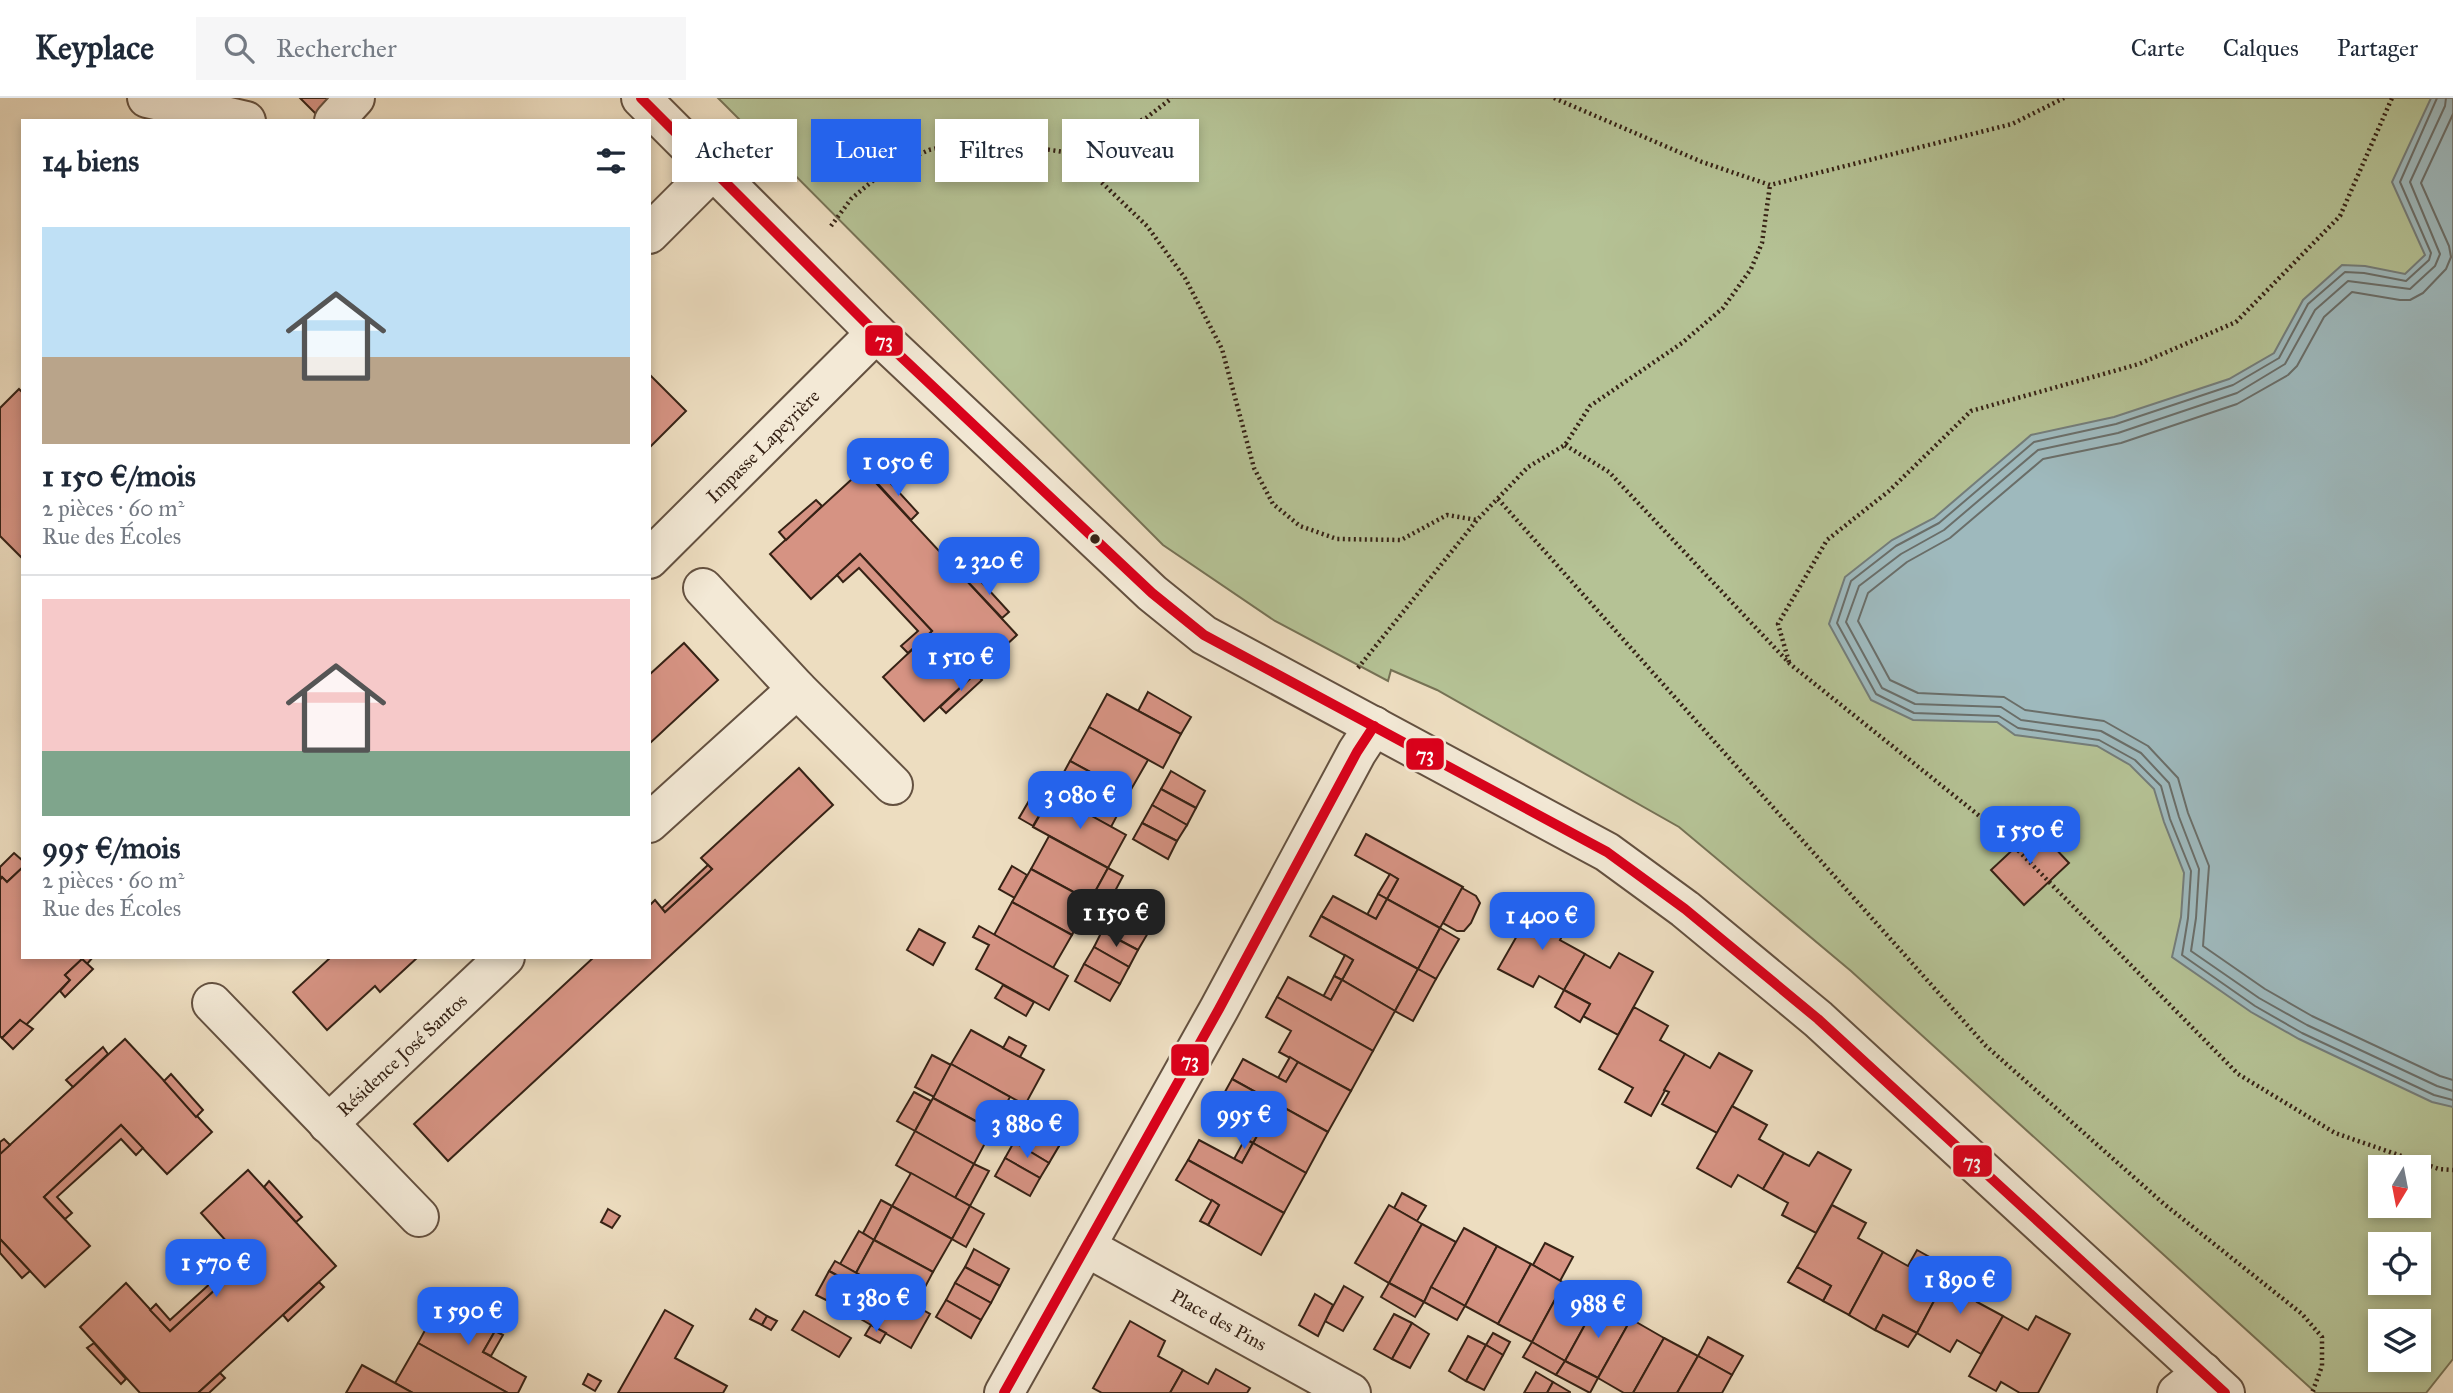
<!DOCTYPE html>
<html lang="fr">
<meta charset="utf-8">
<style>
body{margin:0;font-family:"IM FELL Great Primer",serif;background:#f6f6f7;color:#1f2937;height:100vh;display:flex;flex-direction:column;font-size:26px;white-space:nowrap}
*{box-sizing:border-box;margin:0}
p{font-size:23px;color:#747a83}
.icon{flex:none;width:38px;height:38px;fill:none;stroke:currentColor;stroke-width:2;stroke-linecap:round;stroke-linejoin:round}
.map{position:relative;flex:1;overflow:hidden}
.panel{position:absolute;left:21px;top:21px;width:630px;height:840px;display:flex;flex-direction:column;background:#fff;border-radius:0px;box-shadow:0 4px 10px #0003}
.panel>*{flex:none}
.hud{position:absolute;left:672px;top:21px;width:665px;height:63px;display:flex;gap:14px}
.needle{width:46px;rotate:190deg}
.buttons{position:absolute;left:2368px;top:1057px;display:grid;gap:14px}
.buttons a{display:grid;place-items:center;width:63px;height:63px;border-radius:0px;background:#fff;box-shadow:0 4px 10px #0003;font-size:35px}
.price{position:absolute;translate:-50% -60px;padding:0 16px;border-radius:14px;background:#2563eb;color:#fff;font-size:23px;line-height:46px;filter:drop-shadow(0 2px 4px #0008)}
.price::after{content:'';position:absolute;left:50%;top:42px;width:21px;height:16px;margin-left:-10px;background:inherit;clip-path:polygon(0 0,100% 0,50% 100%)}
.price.selected{background:#222;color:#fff}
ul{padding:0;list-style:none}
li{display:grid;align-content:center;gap:14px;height:371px;padding:0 21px}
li+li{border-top:2px solid #e0e1e3}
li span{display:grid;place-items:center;height:217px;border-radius:0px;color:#555}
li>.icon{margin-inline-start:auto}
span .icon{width:126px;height:126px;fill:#fffc;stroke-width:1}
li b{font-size:30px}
h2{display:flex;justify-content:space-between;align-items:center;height:84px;padding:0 21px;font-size:30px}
.chip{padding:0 24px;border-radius:0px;background:#fff;box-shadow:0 4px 10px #0003;font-size:24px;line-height:63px}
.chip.selected{background:#2563eb;color:#fff}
header{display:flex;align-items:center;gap:42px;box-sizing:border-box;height:98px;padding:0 35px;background:#fff;border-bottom:2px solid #e0e1e3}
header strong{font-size:33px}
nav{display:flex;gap:38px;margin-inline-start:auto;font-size:24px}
.search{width:490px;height:63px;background:#f6f6f7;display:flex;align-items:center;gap:18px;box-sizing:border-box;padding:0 24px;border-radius:0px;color:#747a83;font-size:26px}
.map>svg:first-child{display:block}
</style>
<header>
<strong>Keyplace</strong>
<div class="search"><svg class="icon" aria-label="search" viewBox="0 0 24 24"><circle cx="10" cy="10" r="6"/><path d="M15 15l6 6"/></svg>Rechercher</div>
<nav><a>Carte</a><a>Calques</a><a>Partager</a></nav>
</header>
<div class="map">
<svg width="2453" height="1295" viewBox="0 0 2453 1295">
<rect width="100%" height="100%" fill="#edddc0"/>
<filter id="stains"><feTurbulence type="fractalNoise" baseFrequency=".00286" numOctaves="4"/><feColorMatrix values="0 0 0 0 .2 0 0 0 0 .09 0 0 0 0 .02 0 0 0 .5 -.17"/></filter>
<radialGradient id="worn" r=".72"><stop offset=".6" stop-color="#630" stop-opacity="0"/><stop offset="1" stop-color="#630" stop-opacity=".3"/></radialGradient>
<path fill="#b5c295" stroke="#767255" stroke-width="2" fill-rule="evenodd" d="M718 0H2453V1261L2426 1295H2316L1851 873 1679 729 1437 592 1391 572 1388 583 1275 523 1163 447ZM2380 1069H2418V1108H2380ZM2380 1146H2418V1185H2380ZM2380 1223H2418V1262H2380Z"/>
<polygon fill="#9eb9bd" stroke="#747d7a" stroke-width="2" points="2431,0 2453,0 2453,1009 2432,1004 2299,941 2251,914 2172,859 2181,819 2184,775 2164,724 2154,691 2130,667 2097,648 2015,637 1997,624 1913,622 1871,602 1829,526 1845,479 1892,442 1934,420 2031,337 2114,319 2229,281 2274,255 2303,202 2342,167 2365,168 2405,176 2425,157 2392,84"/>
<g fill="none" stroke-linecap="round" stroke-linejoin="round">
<g stroke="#6a6e69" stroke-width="2">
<polyline points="2437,0 2400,84 2431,155 2429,162 2406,183 2364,175 2345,174 2308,206 2279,260 2233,287 2116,326 2034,344 1939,425 1896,448 1851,483 1837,525 1876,596 1914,615 1999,618 2018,630 2099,642 2135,662 2161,688 2170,721 2191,773 2188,820 2182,857 2255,908 2302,935 2434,997 2453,1002"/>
<polyline points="2446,0 2445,8 2410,84 2440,156 2435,168 2410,191 2348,183 2315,212 2285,266 2237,295 2118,335 2038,352 1944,432 1901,456 1859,488 1846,524 1882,590 1915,606 2001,609 2021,622 2101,633 2141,655 2169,685 2179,719 2199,771 2196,820 2191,853 2259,900 2307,927 2437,988 2453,993"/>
<polyline points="2453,16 2421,85 2449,148 2451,159 2446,171 2423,195 2410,202 2400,202 2352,194 2324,219 2297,268 2288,277 2237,306 2121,345 2043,361 1950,440 1907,464 1868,495 1858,523 1890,582 1918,595 2004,599 2025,612 2104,623 2148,648 2178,680 2188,715 2209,768 2203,848 2265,891 2312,918 2440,978 2453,982"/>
</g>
</g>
<g fill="#d69383" stroke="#362215" stroke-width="2">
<polygon points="300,0 331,0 316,16"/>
<polygon points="649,276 686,313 649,350"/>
<polygon points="19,291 23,295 23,461 0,438 0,310"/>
<polygon points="863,371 1017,537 924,623 883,579 932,533 860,456 811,501 770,456"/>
<polygon points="885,379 918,415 911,422 878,386"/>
<polygon points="816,402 822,408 786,442 779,434"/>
<polygon points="860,456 932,533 908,555 901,548 918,533 859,470 843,484 837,477"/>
<polygon points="976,478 1009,514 1002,520 969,485"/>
<polygon points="684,545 718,582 649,646 649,577"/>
<polygon points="976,575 982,582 946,615 940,609"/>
<polygon points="1148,594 1191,619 1181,636 1138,613"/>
<polygon points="1107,596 1181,636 1163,670 1089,629"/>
<polygon points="1089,629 1148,662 1129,695 1070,663"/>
<polygon points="1070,663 1129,695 1111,729 1052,696"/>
<polygon points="799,670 833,707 448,1063 414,1026 594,859 649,859 649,808 655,802 665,814 712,771 701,760"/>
<polygon points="1171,673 1205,693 1196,710 1161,691"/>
<polygon points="1037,689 1051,697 1033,728 1019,720"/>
<polygon points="1161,691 1196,710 1187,727 1152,707"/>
<polygon points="1052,696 1126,737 1108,770 1033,729"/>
<polygon points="1152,707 1187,727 1177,743 1142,725"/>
<polygon points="1142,725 1177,743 1168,761 1133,741"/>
<polygon points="2036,730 2069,765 2024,807 1991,772"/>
<polygon points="1366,736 1463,789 1440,830 1387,801 1398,781 1355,757"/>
<polygon points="1049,738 1108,770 1090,803 1031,771"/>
<polygon points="14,755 23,763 23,769 7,784 2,779 0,782 0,769"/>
<polygon points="708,767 712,771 665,814 662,810"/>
<polygon points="1012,768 1027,777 1015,800 999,791"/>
<polygon points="23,769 23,859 93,859 87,866 82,861 65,877 70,882 25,928 20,922 2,940 0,938 0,782 2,779 7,784"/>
<polygon points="1108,770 1123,778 1105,812 1090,803"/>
<polygon points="1031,771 1090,803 1072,837 1012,804"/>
<polygon points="1390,776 1398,781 1387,801 1378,796"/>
<polygon points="1462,790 1476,798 1480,805 1471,825 1464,833 1457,833 1443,825"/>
<polygon points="1378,796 1387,801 1376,821 1367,817"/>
<polygon points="1333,798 1376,821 1387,801 1440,830 1418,871 1321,818"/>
<polygon points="1012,804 1072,837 1053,870 994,837"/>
<polygon points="1534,808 1568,827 1560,842 1585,856 1564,892 1539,878 1533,889 1498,871"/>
<polygon points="1112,815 1148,835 1138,852 1102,833"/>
<polygon points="1321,818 1418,871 1395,913 1342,882 1353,862 1310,838"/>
<polygon points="979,828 1068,878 1049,912 976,871 989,847 973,839"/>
<polygon points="1440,830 1459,841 1436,881 1418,871"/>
<polygon points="919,831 945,845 933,867 907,852"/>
<polygon points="1102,833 1138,852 1129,869 1094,849"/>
<polygon points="1094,849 1129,869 1120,886 1084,866"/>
<polygon points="1619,855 1653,874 1618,937 1583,918 1590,906 1564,892 1585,856 1610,870"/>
<polygon points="1345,857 1353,862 1342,882 1334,878"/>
<polygon points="331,859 418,859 380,894 375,888 327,932 293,894"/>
<polygon points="82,861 93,871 65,899 60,893 70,882 65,877"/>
<polygon points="1084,866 1120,886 1110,903 1075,883"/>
<polygon points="1418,871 1436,881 1413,923 1395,913"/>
<polygon points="1334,878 1342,882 1331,902 1323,899"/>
<polygon points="1288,879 1331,902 1342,882 1395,913 1373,953 1277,899"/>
<polygon points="1003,887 1034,904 1026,918 995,900"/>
<polygon points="1564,892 1590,906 1580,924 1555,909"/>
<polygon points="1277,899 1373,953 1351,993 1279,954 1291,933 1266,919"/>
<polygon points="1634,909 1668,928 1660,942 1685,956 1651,1018 1625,1004 1633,990 1599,971"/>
<polygon points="20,922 33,931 13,951 2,940"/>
<polygon points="971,932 1044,972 1025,1007 951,966"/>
<polygon points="1009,939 1026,948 1020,959 1003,950"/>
<polygon points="125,941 212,1034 167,1076 121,1027 44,1099 90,1148 45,1189 0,1141 0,1056"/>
<polygon points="103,949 108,956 73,989 66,982"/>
<polygon points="1719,955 1752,973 1717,1035 1662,1006 1669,994 1664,992 1685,956 1710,970"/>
<polygon points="932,957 951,967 934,999 915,989"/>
<polygon points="1290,959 1298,964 1286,984 1278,980"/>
<polygon points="1243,961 1286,984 1298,964 1351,993 1328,1034 1232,981"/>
<polygon points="951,966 1010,999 992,1032 933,1000"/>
<polygon points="171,976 203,1012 196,1019 164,983"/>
<polygon points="1232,981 1328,1034 1306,1075 1253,1045 1264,1025 1221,1001"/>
<polygon points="914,994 931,1003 915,1033 897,1023"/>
<polygon points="933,1000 992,1032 974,1066 915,1033"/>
<polygon points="1732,1008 1767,1027 1759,1041 1784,1055 1763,1091 1738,1077 1731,1089 1697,1070"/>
<polygon points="1033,1010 1069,1031 1059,1048 1024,1028"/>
<polygon points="1256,1020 1264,1025 1253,1045 1245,1041"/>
<polygon points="121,1027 143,1050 136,1057 121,1041 57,1099 72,1115 65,1121 44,1099"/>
<polygon points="1024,1028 1059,1048 1049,1065 1014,1044"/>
<polygon points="915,1033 974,1066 955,1100 896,1067"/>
<polygon points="4,1041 10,1047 0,1056 0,1044"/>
<polygon points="1245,1041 1253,1045 1242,1065 1234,1061"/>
<polygon points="1199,1042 1242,1065 1253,1045 1306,1075 1284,1115 1188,1062"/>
<polygon points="1014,1044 1049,1065 1040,1080 1005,1060"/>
<polygon points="1818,1054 1851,1072 1816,1135 1782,1117 1788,1105 1763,1091 1784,1055 1809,1068"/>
<polygon points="1005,1060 1040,1080 1030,1098 995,1078"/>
<polygon points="1188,1062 1284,1115 1261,1157 1208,1127 1219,1107 1176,1082"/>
<polygon points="974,1066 989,1073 970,1108 955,1100"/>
<polygon points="248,1072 336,1168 198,1295 140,1295 80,1229 126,1185 170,1233 245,1164 201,1115"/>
<polygon points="911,1075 970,1108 952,1141 892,1108"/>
<polygon points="269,1083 302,1119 296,1124 264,1089"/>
<polygon points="1402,1095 1426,1108 1417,1123 1394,1110"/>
<polygon points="881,1102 892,1108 874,1142 863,1135"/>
<polygon points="1212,1102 1219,1107 1208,1127 1200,1123"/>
<polygon points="1389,1107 1422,1126 1389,1185 1355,1165"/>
<polygon points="1832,1107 1866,1125 1858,1140 1883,1154 1849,1217 1823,1203 1831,1188 1797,1169"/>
<polygon points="892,1108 952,1141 933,1174 874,1142"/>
<polygon points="970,1108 984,1116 966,1149 952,1141"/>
<polygon points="608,1111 620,1118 612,1130 601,1124"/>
<polygon points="1422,1126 1456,1144 1424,1204 1389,1185"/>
<polygon points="1464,1130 1497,1148 1465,1208 1431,1189"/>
<polygon points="859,1133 874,1142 856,1175 840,1166"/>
<polygon points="0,1141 30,1173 22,1180 0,1155"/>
<polygon points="874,1142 933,1174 915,1208 856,1175"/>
<polygon points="226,1143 245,1164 170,1233 150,1212 156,1206 170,1222 235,1163 220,1148"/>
<polygon points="1545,1145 1573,1159 1560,1183 1533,1167"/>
<polygon points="1497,1148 1531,1166 1498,1226 1465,1208"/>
<polygon points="974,1151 1009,1171 1000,1188 965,1169"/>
<polygon points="1917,1152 1951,1171 1917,1235 1883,1217 1875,1232 1849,1217 1883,1154 1908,1168"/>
<polygon points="835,1163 930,1216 911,1250 838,1208 851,1185 829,1173"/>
<polygon points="1531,1166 1564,1185 1532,1244 1498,1226"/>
<polygon points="965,1169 1000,1188 991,1205 955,1185"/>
<polygon points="1797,1169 1831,1188 1823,1203 1788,1184"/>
<polygon points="1951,1171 1985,1190 1977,1204 2003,1218 1981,1256 1957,1242 1950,1254 1917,1235"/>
<polygon points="829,1173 851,1185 838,1208 816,1197"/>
<polygon points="319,1184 324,1189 288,1223 283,1217"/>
<polygon points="955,1185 991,1205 981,1222 946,1202"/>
<polygon points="1389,1185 1424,1204 1415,1219 1381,1199"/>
<polygon points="1564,1185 1598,1203 1565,1263 1532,1244"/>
<polygon points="1344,1188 1363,1199 1343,1233 1325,1223"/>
<polygon points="1431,1189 1465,1208 1457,1222 1424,1204"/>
<polygon points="1315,1196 1333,1207 1318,1238 1299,1227"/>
<polygon points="946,1202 981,1222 971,1240 936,1219"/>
<polygon points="441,1203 495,1233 483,1254 526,1279 518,1295 508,1295 418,1245"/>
<polygon points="1598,1203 1631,1221 1598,1280 1565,1263"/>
<polygon points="756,1211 767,1218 762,1227 750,1221"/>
<polygon points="665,1212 693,1228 675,1260 727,1288 723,1295 618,1295"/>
<polygon points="804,1213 851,1240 839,1259 792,1232"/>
<polygon points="1394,1216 1412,1225 1392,1261 1374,1251"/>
<polygon points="1883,1217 1917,1235 1908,1249 1875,1232"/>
<polygon points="767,1218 777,1223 771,1232 762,1227"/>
<polygon points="2003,1218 2028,1232 2036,1218 2070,1236 2038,1295 2020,1295 2001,1284 1996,1293 1969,1278"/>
<polygon points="1631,1221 1664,1240 1633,1295 1624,1295 1598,1280"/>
<polygon points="1130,1223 1165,1243 1158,1258 1183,1272 1170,1295 1102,1295 1093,1290"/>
<polygon points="1412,1225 1429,1236 1410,1270 1392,1261"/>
<polygon points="871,1227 886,1235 880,1245 865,1237"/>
<polygon points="495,1233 503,1237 491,1258 483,1254"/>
<polygon points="1493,1235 1510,1244 1503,1257 1486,1247"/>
<polygon points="1468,1238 1486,1247 1466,1283 1449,1273"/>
<polygon points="1708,1239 1743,1258 1732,1277 1698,1258"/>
<polygon points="1664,1240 1698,1258 1677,1295 1633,1295"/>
<polygon points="1532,1244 1565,1263 1556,1277 1523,1259"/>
<polygon points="94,1245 126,1281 121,1286 87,1250"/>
<polygon points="418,1245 508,1295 413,1295 395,1285"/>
<polygon points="1486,1247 1503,1257 1484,1292 1466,1283"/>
<polygon points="1698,1258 1732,1277 1722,1295 1677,1295"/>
<polygon points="1565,1263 1598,1280 1590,1295 1556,1277"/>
<polygon points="362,1267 395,1285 413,1295 346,1295"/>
<polygon points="1216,1271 1250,1290 1247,1295 1170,1295 1183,1272 1208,1286"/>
<polygon points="1536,1274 1553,1284 1547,1295 1524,1295"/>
<polygon points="220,1275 225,1280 209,1295 198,1295"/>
<polygon points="588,1276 601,1283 595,1293 583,1286"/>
<polygon points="1553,1284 1570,1294 1570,1295 1547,1295"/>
</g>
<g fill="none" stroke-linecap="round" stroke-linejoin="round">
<g stroke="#645140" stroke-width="42">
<g id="minor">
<polyline points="147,0 246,23"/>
<polyline points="641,0 876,235 1152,495 1204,537 1607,754 1685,811 1818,921 2225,1295"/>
<polyline points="334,23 355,0"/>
<polyline points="649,136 713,72"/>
<polyline points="649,461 876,235"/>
<polyline points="703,490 797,591 893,687"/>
<polyline points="649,725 797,591"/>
<polyline points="212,905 419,1119"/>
<polyline points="328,1026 505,859"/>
<polyline points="1086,1149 1351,1295"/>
<polyline points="1004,1295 1219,911 1357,654 1374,628"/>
<polyline points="2177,1295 2203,1274"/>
</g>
</g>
<g stroke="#362215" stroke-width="4.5" stroke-dasharray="2 3.5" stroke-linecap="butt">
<polyline points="1554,0 1702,64 1770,87 2012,26 2064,0"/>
<polyline points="1071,55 1146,20 1172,0"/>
<polyline points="831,128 851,101 887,71 929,52 977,41 1071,55 1147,128 1185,180 1222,251 1254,370 1273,406 1300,428 1337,441 1401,442 1447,417 1477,422"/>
<polyline points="1565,347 1609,374 1790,566 2002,736 2238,976 2335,1035 2439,1071 2453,1072"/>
<polyline points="1498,401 1985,947 2164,1106 2302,1216 2322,1239 2322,1268 2312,1295"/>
<polyline points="1789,564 1778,526 1827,442 1889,393 1971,313 2139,266 2236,224 2340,118 2392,0"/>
<polyline points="1358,570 1477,422 1528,369 1565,347 1590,308 1682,245 1723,210 1751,171 1762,145 1770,87"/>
</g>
<use href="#minor" stroke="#f3e9d6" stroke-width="38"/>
<g stroke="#f3e9d6" stroke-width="16">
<g id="bus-1">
<polyline points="641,0 876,235 1152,495 1204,537 1607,754 1685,811 1818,921 2225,1295"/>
<polyline points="1004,1295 1219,911 1357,654 1374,628"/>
</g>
</g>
<use href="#bus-1" stroke="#db001b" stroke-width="10"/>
</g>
<circle fill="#362215" stroke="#f3e9d6" stroke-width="2.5" cx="1095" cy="441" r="6"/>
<g text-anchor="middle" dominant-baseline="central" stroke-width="5" stroke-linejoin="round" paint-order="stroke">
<g font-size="19" fill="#362215" stroke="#f3e9d6">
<text transform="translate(763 348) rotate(-45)">Impasse Lapeyrière</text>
<text transform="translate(402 957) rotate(-43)">Résidence José Santos</text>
<text transform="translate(1219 1222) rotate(29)">Place des Pins</text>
</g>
</g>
<g stroke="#f3e9d6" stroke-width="2.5">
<rect x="864" y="226" width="40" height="33" rx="7" fill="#db001b"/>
<rect x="1405" y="639" width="40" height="34" rx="7" fill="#db001b"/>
<rect x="1170" y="945" width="40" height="34" rx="7" fill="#db001b"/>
<rect x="1952" y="1046" width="41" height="34" rx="7" fill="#db001b"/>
</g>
<g font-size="19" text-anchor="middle" font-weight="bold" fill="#fff">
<text x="884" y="249">73</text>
<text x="1425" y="663">73</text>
<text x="1190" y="969">73</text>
<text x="1972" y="1070">73</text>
</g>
<rect width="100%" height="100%" filter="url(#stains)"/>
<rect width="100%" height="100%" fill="url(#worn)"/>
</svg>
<div class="buttons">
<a><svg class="needle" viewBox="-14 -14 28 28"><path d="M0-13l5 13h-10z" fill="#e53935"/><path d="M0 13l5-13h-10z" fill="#747a83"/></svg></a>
<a><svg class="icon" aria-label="locate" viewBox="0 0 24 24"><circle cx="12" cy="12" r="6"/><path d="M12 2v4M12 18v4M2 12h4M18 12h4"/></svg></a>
<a><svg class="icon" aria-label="layers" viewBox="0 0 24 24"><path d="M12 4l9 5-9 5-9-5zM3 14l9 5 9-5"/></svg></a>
</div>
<b class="price" style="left:898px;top:400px">1 050 €</b>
<b class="price" style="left:989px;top:499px">2 320 €</b>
<b class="price" style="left:961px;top:595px">1 510 €</b>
<b class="price" style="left:1080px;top:733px">3 080 €</b>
<b class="price" style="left:2030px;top:768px">1 550 €</b>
<b class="price selected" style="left:1116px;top:851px">1 150 €</b>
<b class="price" style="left:1542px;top:854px">1 400 €</b>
<b class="price" style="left:1244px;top:1053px">995 €</b>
<b class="price" style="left:1027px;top:1062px">3 880 €</b>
<b class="price" style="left:216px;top:1201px">1 570 €</b>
<b class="price" style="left:1960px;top:1218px">1 890 €</b>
<b class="price" style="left:876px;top:1236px">1 380 €</b>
<b class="price" style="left:1598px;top:1242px">988 €</b>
<b class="price" style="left:468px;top:1249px">1 590 €</b>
<div class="hud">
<a class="chip">Acheter</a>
<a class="chip selected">Louer</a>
<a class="chip">Filtres</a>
<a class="chip">Nouveau</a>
</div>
<section class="panel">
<h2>14 biens<svg class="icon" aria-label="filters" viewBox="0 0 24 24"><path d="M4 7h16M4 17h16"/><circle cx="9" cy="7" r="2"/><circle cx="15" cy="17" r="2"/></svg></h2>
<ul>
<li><span style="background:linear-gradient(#bfe0f5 60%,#b9a48a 0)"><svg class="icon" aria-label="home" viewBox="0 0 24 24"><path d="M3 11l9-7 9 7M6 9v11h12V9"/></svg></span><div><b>1 150 €/mois</b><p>2 pièces · 60 m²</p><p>Rue des Écoles</p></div></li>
<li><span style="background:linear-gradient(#f6c9c9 70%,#7fa58c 0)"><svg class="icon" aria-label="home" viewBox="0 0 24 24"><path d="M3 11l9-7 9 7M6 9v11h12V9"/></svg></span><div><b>995 €/mois</b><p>2 pièces · 60 m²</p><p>Rue des Écoles</p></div></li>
</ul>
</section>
</div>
